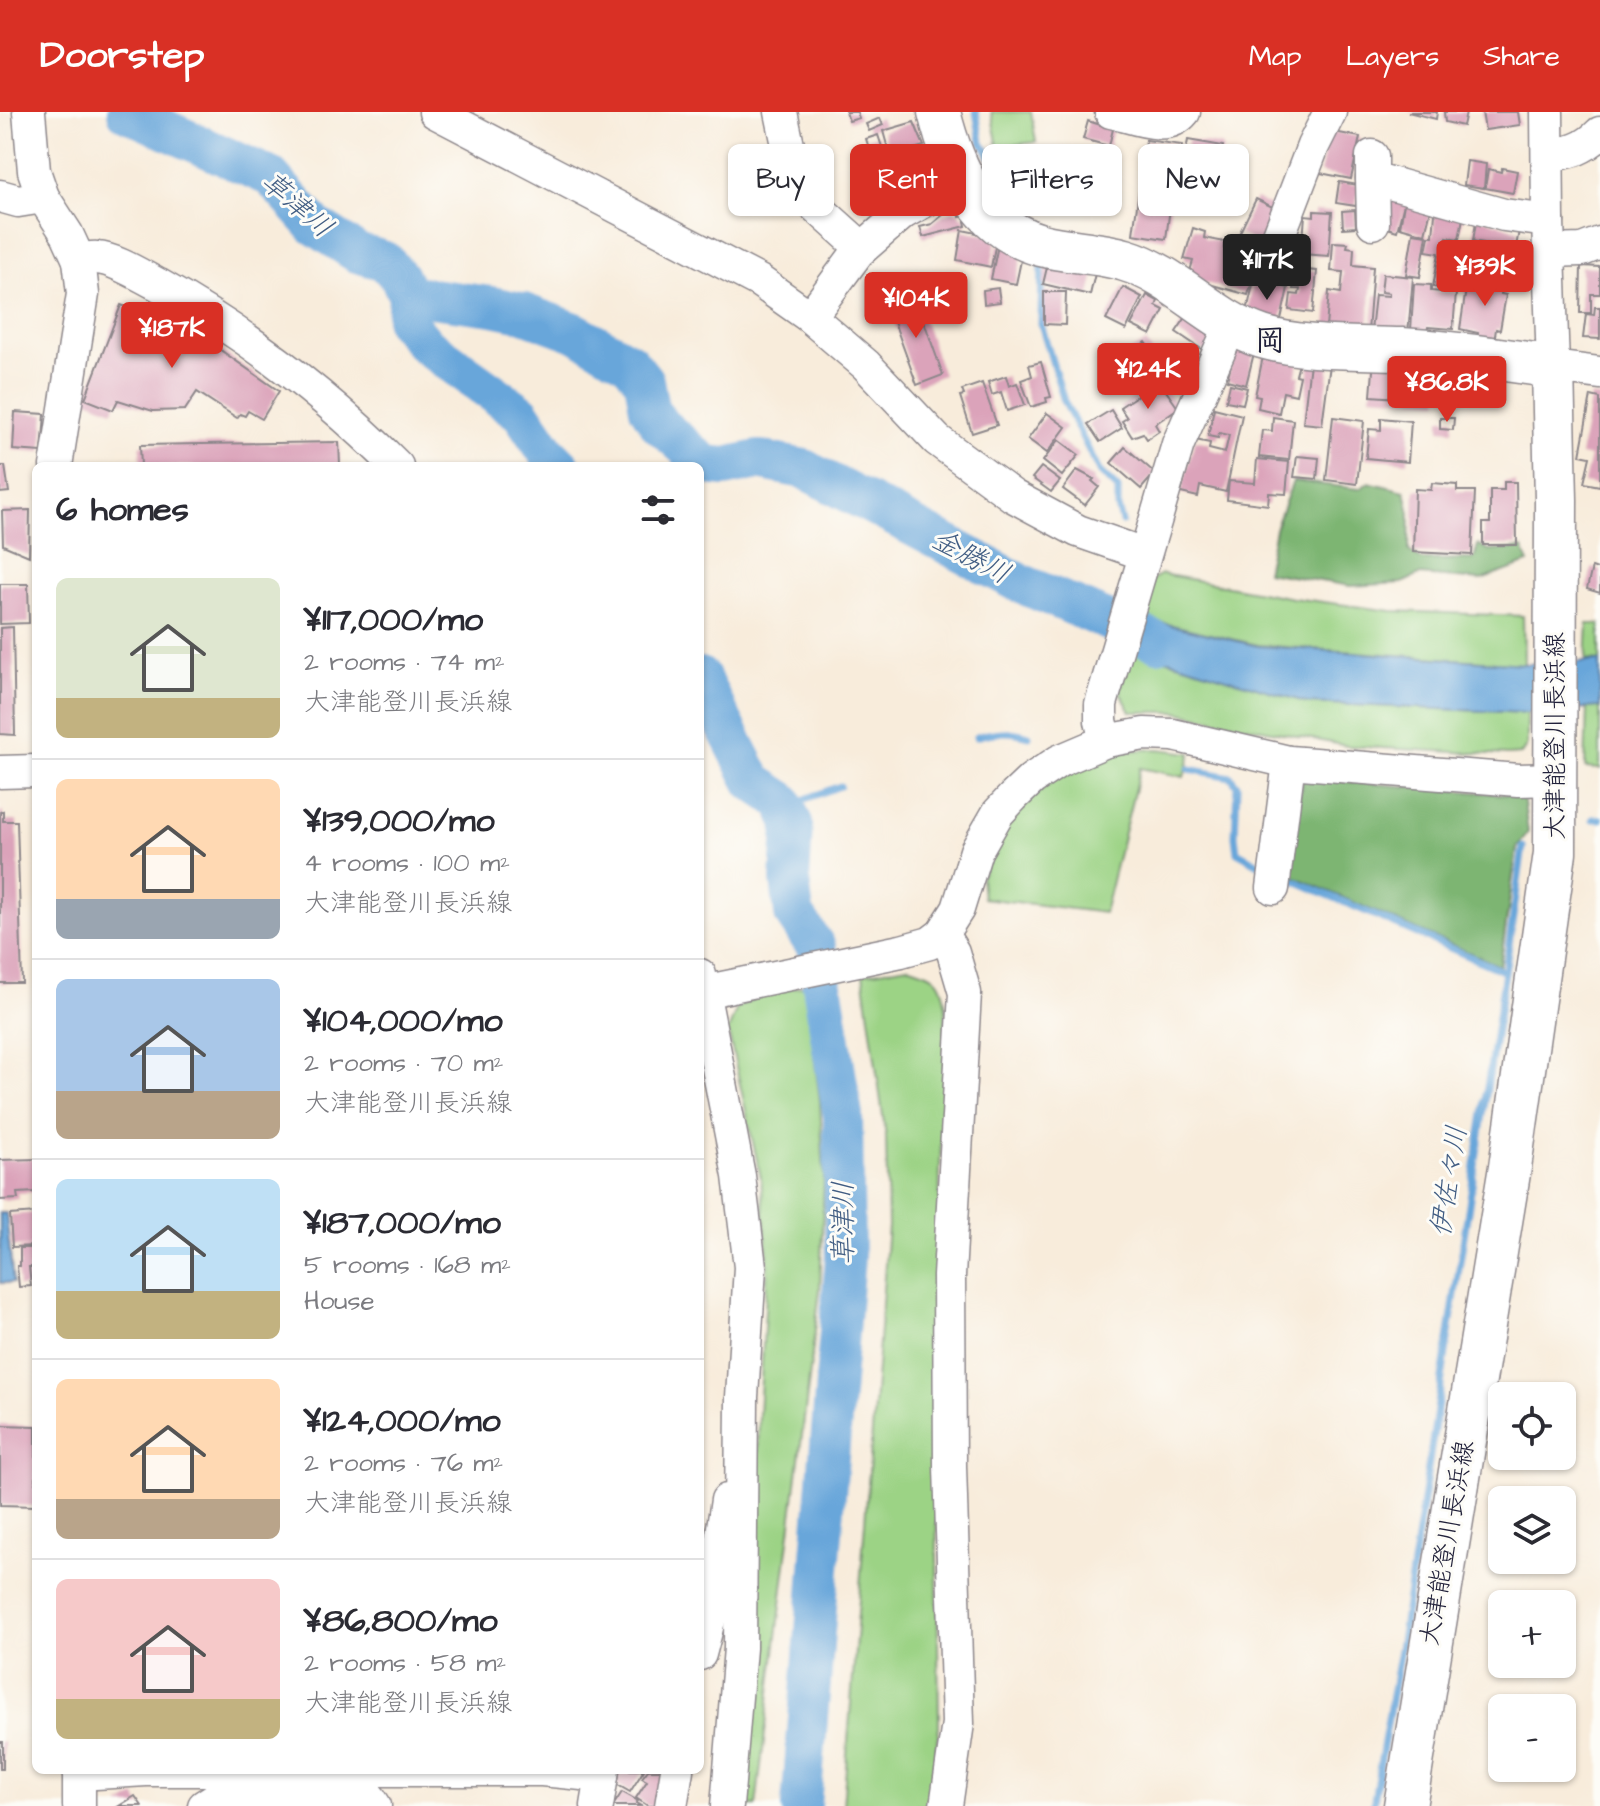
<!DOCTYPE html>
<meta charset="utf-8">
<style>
body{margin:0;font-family:"Architects Daughter","Klee One",sans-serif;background:#f2f2f3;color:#2b2b33;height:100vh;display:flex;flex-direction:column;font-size:30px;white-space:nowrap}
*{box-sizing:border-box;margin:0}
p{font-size:26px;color:#7c7c81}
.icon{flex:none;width:44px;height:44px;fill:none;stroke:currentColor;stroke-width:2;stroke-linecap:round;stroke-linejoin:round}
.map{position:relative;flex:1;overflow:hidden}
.panel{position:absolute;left:32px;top:350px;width:672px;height:1312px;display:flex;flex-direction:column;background:#fff;border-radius:12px;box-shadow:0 2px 6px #0004}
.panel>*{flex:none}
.banner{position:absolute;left:728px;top:32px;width:752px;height:72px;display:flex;gap:16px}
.controls{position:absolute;left:1488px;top:1270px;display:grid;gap:16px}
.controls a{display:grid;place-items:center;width:88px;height:88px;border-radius:12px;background:#fff;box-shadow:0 2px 6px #0004;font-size:40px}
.price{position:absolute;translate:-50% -68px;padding:0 18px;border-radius:8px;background:#d93025;color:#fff;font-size:26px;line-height:52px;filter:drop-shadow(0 2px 4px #0008)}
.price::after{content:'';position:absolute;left:50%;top:48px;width:24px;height:18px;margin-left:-12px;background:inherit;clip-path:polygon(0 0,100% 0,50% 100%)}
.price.active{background:#222;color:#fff}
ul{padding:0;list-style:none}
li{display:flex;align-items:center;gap:24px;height:200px;padding:0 24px}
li+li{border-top:2px solid #e1e1e2}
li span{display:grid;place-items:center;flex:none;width:224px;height:160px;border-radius:12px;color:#555}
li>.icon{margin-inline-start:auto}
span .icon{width:96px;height:96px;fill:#fffc;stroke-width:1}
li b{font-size:34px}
h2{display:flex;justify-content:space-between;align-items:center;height:96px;padding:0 24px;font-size:34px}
.tag{padding:0 28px;border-radius:12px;background:#fff;box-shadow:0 2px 6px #0004;font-size:28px;line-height:72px}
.tag.active{background:#d93025;color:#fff}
header{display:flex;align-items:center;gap:48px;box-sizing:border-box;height:112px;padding:0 40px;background:#d93025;color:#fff}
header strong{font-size:38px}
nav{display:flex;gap:44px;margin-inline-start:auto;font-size:28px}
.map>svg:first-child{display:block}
</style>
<header>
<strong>Doorstep</strong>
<nav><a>Map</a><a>Layers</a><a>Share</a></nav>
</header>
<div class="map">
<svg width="1600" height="1694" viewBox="0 0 1600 1694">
<rect width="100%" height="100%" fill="#fdfcf7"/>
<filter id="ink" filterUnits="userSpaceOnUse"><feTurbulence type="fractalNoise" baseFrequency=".0125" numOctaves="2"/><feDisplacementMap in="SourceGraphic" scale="16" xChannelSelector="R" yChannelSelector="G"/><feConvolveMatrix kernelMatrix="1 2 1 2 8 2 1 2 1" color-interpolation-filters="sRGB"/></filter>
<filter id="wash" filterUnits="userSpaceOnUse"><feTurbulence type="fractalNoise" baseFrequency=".006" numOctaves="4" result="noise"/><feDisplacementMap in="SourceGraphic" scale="32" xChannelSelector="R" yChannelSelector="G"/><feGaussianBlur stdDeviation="1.8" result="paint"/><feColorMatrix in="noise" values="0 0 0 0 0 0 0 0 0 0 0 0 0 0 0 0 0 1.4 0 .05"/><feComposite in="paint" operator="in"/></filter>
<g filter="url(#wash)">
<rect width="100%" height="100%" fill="#f8ecdb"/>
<g fill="#9cd385" stroke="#5f7a60" stroke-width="2">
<polygon points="991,0 1031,0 1036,30 998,35"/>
<polygon points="1162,462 1293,486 1392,499 1523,504 1524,552 1258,533 1137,505 1153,467"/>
<polygon points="1588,512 1600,512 1600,549 1586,548"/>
<polygon points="1130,536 1308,591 1527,601 1527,633 1521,642 1508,643 1347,634 1176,600 1131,600 1120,580"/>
<polygon points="1587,595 1600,595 1600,657 1585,656"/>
<polygon points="1158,637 1191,641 1184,665 1140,656 1104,801 983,786 981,766 1000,722 1023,693 1053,668 1122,639"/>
<path d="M907 854C937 863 942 865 946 897L940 1057 936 1359 939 1614 929 1694H843L888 1114 886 1025 863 862Z"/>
<polygon points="805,873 820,989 824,1065 820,1178 756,1694 738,1694 756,1433 759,1303 768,1146 761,1066 728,919 737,896 761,883"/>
</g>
<g fill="#7db572" stroke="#506c56" stroke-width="2">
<polygon points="1293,369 1360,377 1369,370 1405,379 1410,401 1409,439 1422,448 1474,447 1478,433 1489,439 1523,436 1529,451 1481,468 1419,463 1402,471 1350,474 1266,460 1275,417"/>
<polygon points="1303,666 1523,684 1528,720 1517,736 1500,854 1284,760"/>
</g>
<g fill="#67a6da" stroke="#44648a" stroke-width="2">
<polygon points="1137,505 1258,534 1524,552 1600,549 1600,595 1527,601 1308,591 1130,536"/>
<polygon points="0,1101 6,1101 13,1171 0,1171"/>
</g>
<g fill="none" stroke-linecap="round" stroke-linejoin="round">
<g stroke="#67a6da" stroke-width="7">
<polyline points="976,0 981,29 1029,111"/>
<polyline points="1042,145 1041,212 1064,289 1099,359 1118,377 1118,396 1122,410"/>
<path d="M976 625C995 619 1010 618 1029 624"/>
<polyline points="1189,657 1231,665 1237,673 1235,724 1237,740 1266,756"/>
<polyline points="783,689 792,692 840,674"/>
<polyline points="1593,707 1600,707"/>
<polyline points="1284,764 1505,860 1400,1537 1373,1694"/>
<polyline points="1505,860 1523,735"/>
</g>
<g stroke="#67a6da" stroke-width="40">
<polyline points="127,0 271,65 314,113 357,141 385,149 399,165 408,183 406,210 426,233 521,301 547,340 561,354"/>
<polyline points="408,183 492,194 521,200 575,220 629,250 644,269 649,296 660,313 706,353 725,355 758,348 804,357 1020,471 1158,530"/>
<polyline points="700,565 754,670 783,689 793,712 790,768 794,802 816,835 843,1004 845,1145 801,1694"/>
</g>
</g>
<g id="blocks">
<g fill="#dba3ba">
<polygon points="846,0 857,0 859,6 849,9"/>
<polygon points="1408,0 1437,0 1436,7"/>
<polygon points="1444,0 1466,0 1463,14 1445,10"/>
<polygon points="1482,0 1518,0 1520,13 1485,18"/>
<polygon points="880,6 883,13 869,19 866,12"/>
<polygon points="1088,9 1113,17 1109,34 1083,27"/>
<polygon points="914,10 924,34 890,44 883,19"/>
<polygon points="1329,19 1360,25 1351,67 1320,61"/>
<polygon points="878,23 884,41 872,45 866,27"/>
<polygon points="1146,28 1182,33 1180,49 1176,48 1166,127 1133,122"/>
<polygon points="1188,28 1223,34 1218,66 1182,60"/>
<polygon points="1467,49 1486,52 1484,76 1464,73"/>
<polygon points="1055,50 1098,57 1096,73 1100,73 1098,88 1075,84 1075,90 1059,88 1059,85 1050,83"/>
<polygon points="925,56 925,64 906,65 906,57"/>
<polygon points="1502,56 1517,59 1513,81 1485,76 1488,57 1501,60"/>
<polygon points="1339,70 1359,73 1356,94 1336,91"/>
<polygon points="1383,80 1432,93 1425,122 1400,115 1404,92 1397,119 1374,112"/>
<polygon points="1256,87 1281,99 1264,134 1239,122"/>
<polygon points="1355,98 1356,115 1343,116 1342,99"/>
<polygon points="953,99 959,100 960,105 964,104 966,114 923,125 920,115 932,112 944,102"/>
<polygon points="1314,99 1332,100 1329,144 1302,142 1305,103 1314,104"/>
<polygon points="1435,101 1463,106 1459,127 1447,125 1443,143 1459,146 1453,178 1433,175 1439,141 1426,139 1429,124 1433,124"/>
<polygon points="1477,104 1519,119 1513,150 1497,147 1498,142 1495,142 1496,133 1473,129"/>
<polygon points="1193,116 1205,120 1204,126 1225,130 1224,136 1259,146 1248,183 1188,166 1193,149 1184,147"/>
<polygon points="962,118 997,125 991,155 957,148"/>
<polygon points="1413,121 1427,123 1420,165 1406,163"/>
<polygon points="1333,130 1348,131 1347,135 1354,136 1353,153 1373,155 1368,220 1326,216 1329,179 1341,181 1343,160 1331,159"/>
<polygon points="998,133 1023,139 1016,172 991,167"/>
<polygon points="1472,135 1491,139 1488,157 1469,154"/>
<polygon points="1050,143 1097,153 1090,183 1043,172"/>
<polygon points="1267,145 1293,155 1289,171 1262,164"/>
<polygon points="1581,154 1600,155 1600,182 1591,182 1591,201 1580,201"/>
<polygon points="1295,157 1317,159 1313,201 1289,198 1291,182 1299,183 1300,177 1293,177"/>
<polygon points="1482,159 1504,163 1501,182 1506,183 1500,218 1496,217 1494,230 1477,228 1478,221 1460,217 1466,177 1479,179"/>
<polygon points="1383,162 1413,165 1408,222 1371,219 1375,183 1389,184 1389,181 1381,180"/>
<polygon points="1254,168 1288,176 1280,212 1246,204"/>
<polygon points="1414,172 1431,173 1431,179 1456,181 1453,217 1428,215 1427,219 1411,218"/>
<polygon points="1123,175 1142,185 1126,218 1106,208"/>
<polygon points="998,176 1000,190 984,192 983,178"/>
<polygon points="1044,180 1066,180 1065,213 1044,212"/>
<polygon points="1147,183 1158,189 1156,194 1164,198 1151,223 1131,213"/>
<polygon points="915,184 943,263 917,273 888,193"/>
<polygon points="121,193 196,221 279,279 262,307 248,299 245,304 240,302 237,306 197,280 185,298 153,299 118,288 113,298 85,287"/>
<polygon points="1595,195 1600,195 1600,227 1583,226 1586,202 1594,203"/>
<polygon points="1191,198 1224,220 1209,242 1176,220"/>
<polygon points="1146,230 1164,258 1129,279 1111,251"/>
<polygon points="1230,231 1255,237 1246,273 1227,268 1234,241"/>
<polygon points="1311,242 1331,245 1322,313 1303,311"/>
<polygon points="1263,244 1300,248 1296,263 1300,264 1296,283 1283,280 1279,301 1258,296 1260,285 1255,284"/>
<polygon points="1374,246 1442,250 1439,289 1371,284"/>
<polygon points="1041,250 1051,285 1046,286 1047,290 1031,295 1021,268 1032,264 1029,253"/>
<polygon points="1006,264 1009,274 1017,271 1025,293 1007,299 1001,280 992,283 988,270"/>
<polygon points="1159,269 1178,296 1155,312 1159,319 1147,327 1143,321 1132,325 1122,309 1127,306 1120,295"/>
<polygon points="982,271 997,313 972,321 960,284 964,283 962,278"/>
<polygon points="1230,272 1247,276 1243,292 1226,289"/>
<polygon points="1591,284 1600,286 1600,374 1584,371 1590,345 1580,343"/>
<polygon points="1214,296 1242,303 1226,380 1200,374 1198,385 1181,381 1195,328 1210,331 1209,337 1225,341 1229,323 1219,321 1218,326 1208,324"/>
<polygon points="1111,298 1122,316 1100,330 1088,312"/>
<polygon points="15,300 45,302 42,340 13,338"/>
<polygon points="1047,301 1066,315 1047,341 1028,327"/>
<polygon points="1273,305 1293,308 1289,348 1259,345 1262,318 1272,319"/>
<polygon points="1333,305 1364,309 1357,372 1326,368"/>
<polygon points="1381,306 1411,309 1408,350 1366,346 1369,317 1381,318"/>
<polygon points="1440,306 1454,306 1453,318 1440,317"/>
<polygon points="1059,328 1079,343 1062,364 1043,349"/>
<polygon points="339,330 340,354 141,354 140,333"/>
<polygon points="1125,335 1155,361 1141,377 1111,351"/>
<polygon points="1297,344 1319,346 1317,367 1294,365"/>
<polygon points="1257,347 1289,350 1286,382 1269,381 1268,393 1227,388 1229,369 1255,371"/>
<polygon points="0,354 5,354 9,380 0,381"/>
<polygon points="1041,355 1060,369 1051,380 1032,366"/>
<polygon points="1077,358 1094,367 1092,369 1099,375 1085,393 1063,377"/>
<polygon points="1504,370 1516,370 1517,433 1483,433 1483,411 1490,411 1490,378 1504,378"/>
<polygon points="1432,371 1457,373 1457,379 1475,379 1472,443 1413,440 1415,377 1431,378"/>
<polygon points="30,398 29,444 3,433 2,399"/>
<polygon points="1592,455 1600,458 1600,481 1587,477"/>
<polygon points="0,472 28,472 29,511 0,512"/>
<polygon points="13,515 15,623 0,622 0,516"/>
<polygon points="3,699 3,709 17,709 22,871 0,871 0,700"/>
<polygon points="36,1047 36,1080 17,1081 18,1087 0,1088 0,1048"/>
<polygon points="36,1101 36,1134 12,1135 10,1103"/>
<polygon points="20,1136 36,1136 36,1155 29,1155 31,1174 19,1175 17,1154 20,1154"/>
<polygon points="0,1313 36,1314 36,1394 0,1393"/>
<rect x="0" y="1630" width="3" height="27"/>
<polygon points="617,1658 644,1658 630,1680 611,1669"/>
<polygon points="648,1658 663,1658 666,1676 654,1694 648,1694 636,1686 647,1669 642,1666"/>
<polygon points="622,1680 638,1689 636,1691 641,1694 613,1694"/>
<polygon points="135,1684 142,1694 119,1694"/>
</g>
</g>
</g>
<g filter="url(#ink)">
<use href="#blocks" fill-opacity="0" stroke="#8d878b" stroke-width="2"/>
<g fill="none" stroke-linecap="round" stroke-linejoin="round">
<g stroke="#8d878b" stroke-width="35">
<g id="minor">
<path d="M29 0 34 59 43 85 67 122 79 148C85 148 92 145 97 146 115 147 143 165 159 173 248 223 325 282 397 354"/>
<polyline points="435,0 759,169 810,205 866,253 937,328 1013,384 1078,419 1144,442"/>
<polyline points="781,0 796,71 803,83 862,136"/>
<path d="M1111 0C1134 5 1167 21 1184 0"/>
<polyline points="1547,0 1548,109 1553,255 1600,261"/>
<path d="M1548 43C1570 41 1584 37 1600 21"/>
<polyline points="1372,44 1372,66 1504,103 1548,109"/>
<polyline points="1372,66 1373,111"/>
<polyline points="0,84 18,89 43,85"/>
<polyline points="1279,123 1313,34 1330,0"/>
<polyline points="1549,139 1582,138 1600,131"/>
<polyline points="810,205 858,140 903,101 962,68"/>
<polyline points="56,354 83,182 79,148"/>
<polyline points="1106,629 1101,609 1101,592 1178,332 1231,213"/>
<polyline points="0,660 36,659"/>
<polyline points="1273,776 1289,650"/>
<polyline points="942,822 953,840 965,881 949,1164 950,1354 958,1611 946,1694"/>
<polyline points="700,863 739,1064 750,1155 742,1285 740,1536 727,1694"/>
<polyline points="703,880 901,839 930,831 942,822 958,797 976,739 998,701 1013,685 1032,667 1059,649 1106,629 1144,622 1173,623 1289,650 1518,668 1555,667"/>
<polyline points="700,1542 710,1504 727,1388"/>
<polyline points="79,1658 79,1694"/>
<polyline points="79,1662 146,1658 542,1658 602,1664"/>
<polyline points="204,1694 218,1685 262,1683 370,1686 375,1694"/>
<polyline points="597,1694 603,1658"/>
<polyline points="671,1694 677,1658"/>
</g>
</g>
<g stroke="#8d878b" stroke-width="45">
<path id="major" d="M939 0C953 57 979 116 1041 133 1068 140 1098 140 1125 148 1176 163 1211 209 1262 225 1306 238 1357 235 1402 237 1453 240 1502 247 1553 255L1556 388 1555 741 1510 1055 1405 1694"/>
</g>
<use href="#minor" stroke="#fff" stroke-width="32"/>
<use href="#major" stroke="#fff" stroke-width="42"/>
</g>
</g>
<g text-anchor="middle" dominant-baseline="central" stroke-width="6" stroke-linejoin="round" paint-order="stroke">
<g font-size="26" fill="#22223b" stroke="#fdfcf7">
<text transform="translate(1555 624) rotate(-90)">大津能登川長浜線</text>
<text transform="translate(1447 1431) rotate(-80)">大津能登川長浜線</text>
</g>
<g font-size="28" font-style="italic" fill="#415d83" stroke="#fdfcf7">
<text transform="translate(297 93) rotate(41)">草津川</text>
<text transform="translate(971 445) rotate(28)">金勝川</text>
<text transform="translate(1449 1069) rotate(-81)">伊佐々川</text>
<text transform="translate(843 1111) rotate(-90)">草津川</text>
</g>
<g font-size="30" font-weight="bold" fill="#22223b" stroke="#fdfcf7">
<text x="1270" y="229">岡</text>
</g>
</g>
</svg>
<div class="controls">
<a><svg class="icon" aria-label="locate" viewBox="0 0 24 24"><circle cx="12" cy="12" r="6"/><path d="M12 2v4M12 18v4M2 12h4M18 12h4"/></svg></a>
<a><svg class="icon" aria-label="layers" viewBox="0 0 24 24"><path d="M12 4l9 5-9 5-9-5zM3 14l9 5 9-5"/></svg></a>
<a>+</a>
<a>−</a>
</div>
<b class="price active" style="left:1267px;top:190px">¥117K</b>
<b class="price" style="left:1485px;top:196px">¥139K</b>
<b class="price" style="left:916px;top:228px">¥104K</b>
<b class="price" style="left:172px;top:258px">¥187K</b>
<b class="price" style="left:1148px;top:299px">¥124K</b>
<b class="price" style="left:1447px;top:312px">¥86.8K</b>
<div class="banner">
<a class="tag">Buy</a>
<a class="tag active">Rent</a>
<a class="tag">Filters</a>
<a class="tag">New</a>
</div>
<section class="panel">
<h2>6 homes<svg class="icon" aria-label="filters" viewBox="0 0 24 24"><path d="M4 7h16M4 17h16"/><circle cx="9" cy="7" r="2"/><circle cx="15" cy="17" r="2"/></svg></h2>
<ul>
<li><span style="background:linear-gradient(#dfe7d0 75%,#c2b280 0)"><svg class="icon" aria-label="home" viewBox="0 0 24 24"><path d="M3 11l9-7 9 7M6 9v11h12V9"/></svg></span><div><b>¥117,000/mo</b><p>2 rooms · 74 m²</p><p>大津能登川長浜線</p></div></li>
<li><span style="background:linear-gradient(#ffd9b3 75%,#9aa5b1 0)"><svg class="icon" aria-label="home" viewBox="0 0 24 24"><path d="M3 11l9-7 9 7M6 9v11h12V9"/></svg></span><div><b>¥139,000/mo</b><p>4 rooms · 100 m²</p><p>大津能登川長浜線</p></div></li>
<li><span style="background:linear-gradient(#a9c7e8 70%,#b9a48a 0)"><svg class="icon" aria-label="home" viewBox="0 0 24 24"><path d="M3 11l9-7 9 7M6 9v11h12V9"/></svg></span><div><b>¥104,000/mo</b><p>2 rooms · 70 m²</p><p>大津能登川長浜線</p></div></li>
<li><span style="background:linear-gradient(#bfe0f5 70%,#c2b280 0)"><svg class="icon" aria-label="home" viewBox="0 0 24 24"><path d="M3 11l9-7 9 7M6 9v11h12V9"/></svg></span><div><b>¥187,000/mo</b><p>5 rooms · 168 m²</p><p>House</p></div></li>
<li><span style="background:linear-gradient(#ffd9b3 75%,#b9a48a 0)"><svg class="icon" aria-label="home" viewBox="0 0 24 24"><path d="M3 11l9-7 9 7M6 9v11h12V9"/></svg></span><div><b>¥124,000/mo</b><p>2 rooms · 76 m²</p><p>大津能登川長浜線</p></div></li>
<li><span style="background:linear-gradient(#f6c9c9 75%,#c2b280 0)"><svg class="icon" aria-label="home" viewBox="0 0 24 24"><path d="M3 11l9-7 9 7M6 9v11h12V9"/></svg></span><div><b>¥86,800/mo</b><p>2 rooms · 58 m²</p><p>大津能登川長浜線</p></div></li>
</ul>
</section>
</div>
